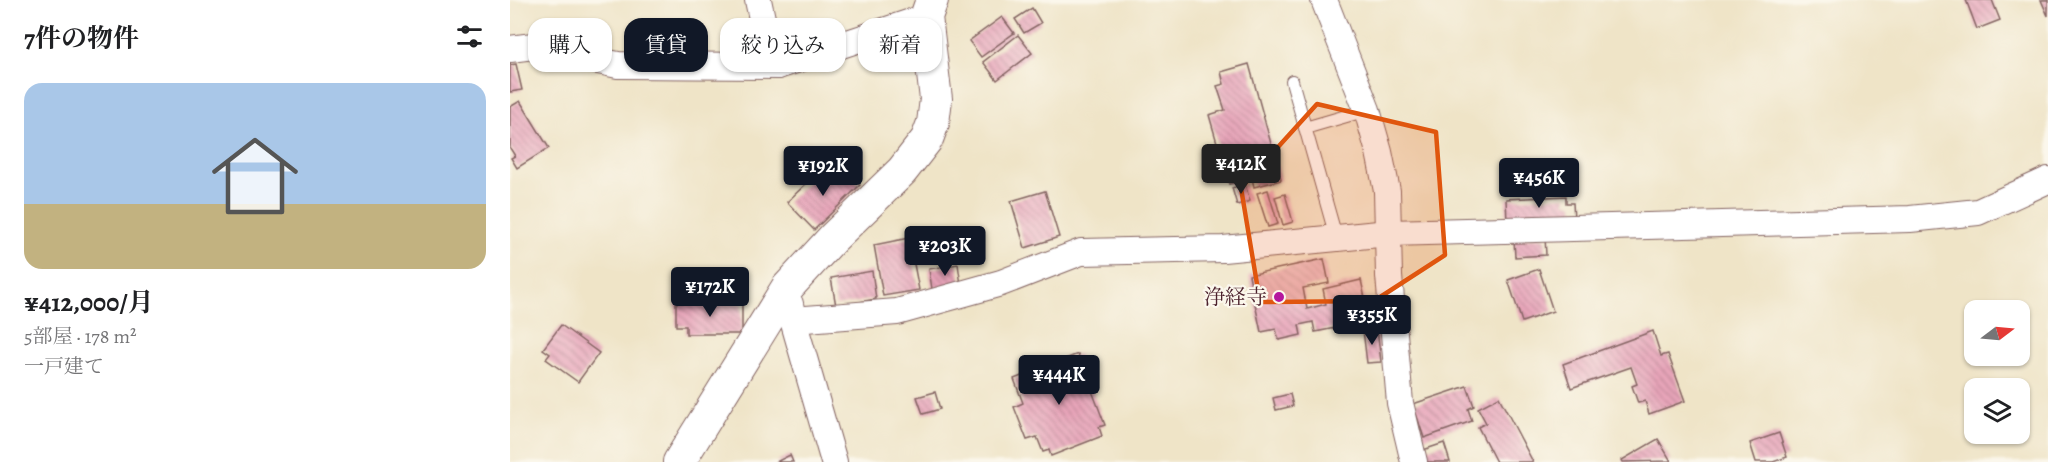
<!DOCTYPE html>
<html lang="ja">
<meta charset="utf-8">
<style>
body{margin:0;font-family:Alegreya,"Noto Serif JP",serif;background:#f2f2f2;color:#202124;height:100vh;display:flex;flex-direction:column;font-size:22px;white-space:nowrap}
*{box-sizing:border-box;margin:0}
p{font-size:20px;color:#757577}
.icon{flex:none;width:33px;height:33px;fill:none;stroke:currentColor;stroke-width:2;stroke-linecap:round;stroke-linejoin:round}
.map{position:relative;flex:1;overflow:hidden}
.panel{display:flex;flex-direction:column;background:#fff;width:510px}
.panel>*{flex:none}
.hud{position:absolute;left:18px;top:18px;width:570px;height:54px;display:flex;gap:12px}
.needle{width:39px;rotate:74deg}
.tools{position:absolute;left:1454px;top:300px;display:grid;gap:12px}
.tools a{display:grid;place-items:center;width:66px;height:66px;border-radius:12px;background:#fff;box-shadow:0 2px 4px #0004;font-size:30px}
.price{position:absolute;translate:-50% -51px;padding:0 14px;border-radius:6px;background:#111827;color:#fff;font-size:20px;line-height:39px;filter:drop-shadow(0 2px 3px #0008)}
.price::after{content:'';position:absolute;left:50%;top:36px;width:18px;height:14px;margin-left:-9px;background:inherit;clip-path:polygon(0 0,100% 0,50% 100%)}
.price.on{background:#222;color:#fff}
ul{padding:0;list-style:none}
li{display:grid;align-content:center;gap:12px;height:318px;padding:0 24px}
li+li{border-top:2px solid #e0e0e0}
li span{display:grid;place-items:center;height:186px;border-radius:18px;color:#555}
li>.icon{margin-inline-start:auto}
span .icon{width:108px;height:108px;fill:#fffc;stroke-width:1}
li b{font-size:26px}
h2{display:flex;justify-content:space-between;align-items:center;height:72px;padding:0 24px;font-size:26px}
.chip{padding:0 21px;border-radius:18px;background:#fff;box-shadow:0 2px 4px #0004;font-size:21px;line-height:54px}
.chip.on{background:#111827;color:#fff}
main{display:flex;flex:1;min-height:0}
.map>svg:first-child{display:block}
</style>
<main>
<section class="panel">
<h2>7件の物件<svg class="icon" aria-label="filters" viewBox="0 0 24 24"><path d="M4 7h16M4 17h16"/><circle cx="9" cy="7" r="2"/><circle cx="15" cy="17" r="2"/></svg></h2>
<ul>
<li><span style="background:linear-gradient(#a9c7e8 65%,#c2b280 0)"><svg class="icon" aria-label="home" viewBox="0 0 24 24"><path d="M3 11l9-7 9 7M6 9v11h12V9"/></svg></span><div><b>¥412,000/月</b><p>5部屋 · 178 m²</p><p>一戸建て</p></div></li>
</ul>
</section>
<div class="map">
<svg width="1538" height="462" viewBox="0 0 1538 462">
<defs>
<pattern id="building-back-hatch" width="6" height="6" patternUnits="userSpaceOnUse" patternTransform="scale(1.5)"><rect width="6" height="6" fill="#e8a5ba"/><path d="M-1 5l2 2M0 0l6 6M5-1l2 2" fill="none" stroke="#be8697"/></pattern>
</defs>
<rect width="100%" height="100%" fill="#fbf7ec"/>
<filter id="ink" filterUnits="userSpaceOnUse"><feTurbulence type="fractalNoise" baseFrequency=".0167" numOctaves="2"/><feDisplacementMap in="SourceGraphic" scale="12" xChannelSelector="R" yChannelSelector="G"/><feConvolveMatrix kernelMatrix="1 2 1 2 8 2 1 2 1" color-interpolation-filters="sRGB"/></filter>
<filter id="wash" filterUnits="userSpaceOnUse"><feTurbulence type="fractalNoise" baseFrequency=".008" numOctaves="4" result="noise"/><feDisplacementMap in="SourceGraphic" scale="24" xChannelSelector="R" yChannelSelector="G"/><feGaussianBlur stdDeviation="1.35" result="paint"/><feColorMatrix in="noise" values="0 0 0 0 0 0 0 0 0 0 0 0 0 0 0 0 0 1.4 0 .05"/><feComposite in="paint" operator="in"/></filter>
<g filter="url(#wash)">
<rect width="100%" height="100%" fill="#efe4c7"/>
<g id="blocks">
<g fill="url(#building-back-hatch)">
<polygon points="1456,0 1482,0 1490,20 1467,29"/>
<polygon points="1531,0 1538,0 1538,16"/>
<polygon points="522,8 531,23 514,33 505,19"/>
<polygon points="492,17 504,33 471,57 459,41"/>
<polygon points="508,35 522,53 487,80 473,62"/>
<polygon points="6,64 12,90 0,92 0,65"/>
<polygon points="739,64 771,180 744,187 742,178 719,184 699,115 715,110 707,86 714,84 711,72"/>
<polygon points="10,101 39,148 7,168 1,158 5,156 0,148 0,107"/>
<polygon points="335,170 350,185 304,230 277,202 298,182"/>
<polygon points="735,184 740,201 727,205 722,188"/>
<polygon points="758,190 768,224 758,227 747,193"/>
<polygon points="535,191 549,237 515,248 501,201"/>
<polygon points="775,194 783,222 773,225 765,197"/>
<polygon points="1056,196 1056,203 1063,203 1064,219 997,222 996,199"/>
<polygon points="1035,237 1036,255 1005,257 1004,239"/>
<polygon points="399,238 409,290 373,296 364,245"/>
<polygon points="814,259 819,283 793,288 797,309 816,304 813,289 851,280 860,321 805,332 803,322 789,325 791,335 769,340 766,329 751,332 739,275"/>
<polygon points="448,264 451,285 422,289 419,269"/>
<polygon points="1029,269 1043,311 1012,322 998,280"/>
<polygon points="362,271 366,299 326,306 321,278"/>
<polygon points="166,303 232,303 232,334 176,334 176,326 166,326"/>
<polygon points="51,325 89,353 68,382 36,359 40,354 33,349"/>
<polygon points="867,329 871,362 857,363 853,330"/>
<polygon points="1143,331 1151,356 1158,354 1175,401 1139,414 1135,401 1128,403 1122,386 1127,384 1121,367 1061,388 1053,364"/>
<polygon points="568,354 595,425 589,427 592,436 541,456 539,450 533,452 527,437 517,440 504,407 513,403 504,379"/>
<polygon points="957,386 964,406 958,409 962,421 914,438 903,404"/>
<polygon points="425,392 430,409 413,414 407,397"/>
<polygon points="780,394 783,406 766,410 763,398"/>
<polygon points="989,397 1023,462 986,462 968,427 976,423 968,408"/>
<polygon points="1269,433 1277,457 1263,462 1246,462 1240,443"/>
<polygon points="1148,439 1161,461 1113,462 1112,460"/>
<polygon points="934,443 940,462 914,462 910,451"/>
<polygon points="280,455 283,462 266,462"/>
</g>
</g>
</g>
<g filter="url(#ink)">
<use href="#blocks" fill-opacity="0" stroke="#846462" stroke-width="1.5"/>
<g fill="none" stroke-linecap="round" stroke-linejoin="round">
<g stroke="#846462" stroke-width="14">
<g id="service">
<polyline points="782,81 826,237"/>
<polyline points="795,128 857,110"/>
</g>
</g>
<g stroke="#846462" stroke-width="28">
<g id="minor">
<polyline points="248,0 254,28 268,66"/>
<polyline points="814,0 857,110 869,152 877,191 879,276 890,403 904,462"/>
<polyline points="0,49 31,45 64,56 108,65 268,66 416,17"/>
<polyline points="280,304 283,320 324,462"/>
<polyline points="283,320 387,312 491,283 571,252 713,249 879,233 1400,219 1468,212 1538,180"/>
</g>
</g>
<g stroke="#846462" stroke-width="34">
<polyline id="tertiary" points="169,462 277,288 323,238 392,171 417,139 423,123 426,99 416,17 422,0"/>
</g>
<use href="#service" stroke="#fff" stroke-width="12"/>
<use href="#minor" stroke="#fff" stroke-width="26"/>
<use href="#tertiary" stroke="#fff" stroke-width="32"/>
</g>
</g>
<path fill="#e0560e" fill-opacity="0.2" stroke="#e0560e" stroke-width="4.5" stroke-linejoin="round" d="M807 104 926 132 935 255 864 301 750 302 731 188Z"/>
<circle fill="#b5179e" stroke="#fbf7ec" stroke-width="2" cx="769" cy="297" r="6"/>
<g text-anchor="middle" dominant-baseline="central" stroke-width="4.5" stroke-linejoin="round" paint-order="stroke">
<g font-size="21" fill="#4a1f2b" stroke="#fbf7ec" text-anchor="end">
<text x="757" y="297">浄経寺</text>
</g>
</g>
</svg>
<div class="tools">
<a><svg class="needle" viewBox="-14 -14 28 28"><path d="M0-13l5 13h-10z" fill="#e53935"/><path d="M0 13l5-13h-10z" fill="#757577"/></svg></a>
<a><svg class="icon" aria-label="layers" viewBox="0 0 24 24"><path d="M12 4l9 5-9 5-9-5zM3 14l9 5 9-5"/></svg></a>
</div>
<b class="price on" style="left:731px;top:195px">¥412K</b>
<b class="price" style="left:313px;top:197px">¥192K</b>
<b class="price" style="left:1029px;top:209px">¥456K</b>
<b class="price" style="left:435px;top:277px">¥203K</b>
<b class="price" style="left:200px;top:318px">¥172K</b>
<b class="price" style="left:862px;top:346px">¥355K</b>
<b class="price" style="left:549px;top:406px">¥444K</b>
<div class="hud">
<a class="chip">購入</a>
<a class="chip on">賃貸</a>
<a class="chip">絞り込み</a>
<a class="chip">新着</a>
</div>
</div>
</main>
